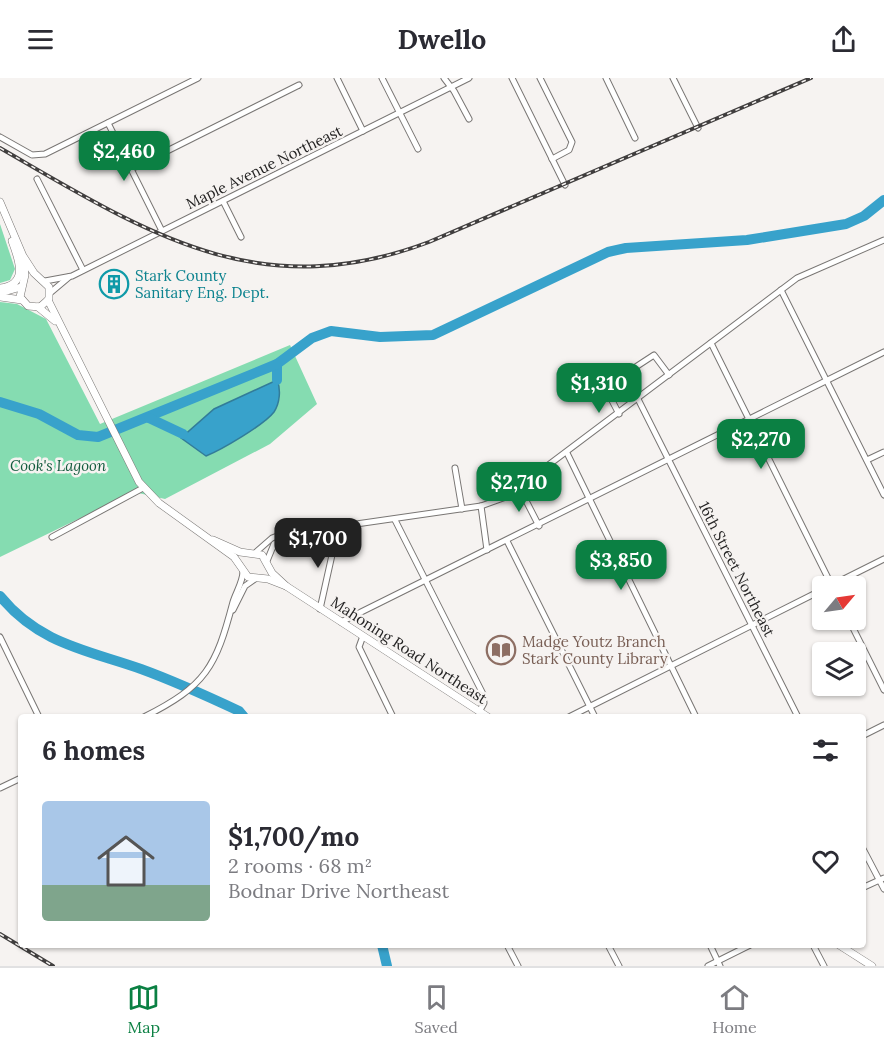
<!DOCTYPE html>
<meta charset="utf-8">
<style>
body{margin:0;font-family:Lora,serif;background:#f7f7f7;color:#2b2b33;height:100vh;display:flex;flex-direction:column;font-size:22px;white-space:nowrap}
*{box-sizing:border-box;margin:0}
p{font-size:20px;color:#7c7c81}
.icon{flex:none;width:33px;height:33px;fill:none;stroke:currentColor;stroke-width:2;stroke-linecap:round;stroke-linejoin:round}
.map{position:relative;flex:1;overflow:hidden}
.drawer{position:absolute;left:18px;top:636px;width:848px;height:234px;display:flex;flex-direction:column;background:#fff;border-radius:6px;box-shadow:0 2px 4px #0004}
.drawer>*{flex:none}
.needle{width:39px;rotate:61deg}
.buttons{position:absolute;left:812px;top:498px;display:grid;gap:12px}
.buttons a{display:grid;place-items:center;width:54px;height:54px;border-radius:6px;background:#fff;box-shadow:0 2px 4px #0004;font-size:30px}
.price{position:absolute;translate:-50% -51px;padding:0 14px;border-radius:12px;background:#0b8043;color:#fff;font-size:20px;line-height:39px;filter:drop-shadow(0 2px 3px #0008)}
.price::after{content:'';position:absolute;left:50%;top:36px;width:18px;height:14px;margin-left:-9px;background:inherit;clip-path:polygon(0 0,100% 0,50% 100%)}
.price.active{background:#222;color:#fff}
ul{padding:0;list-style:none}
li{display:flex;align-items:center;gap:18px;height:150px;padding:0 24px}
li+li{border-top:2px solid #e1e1e2}
li span{display:grid;place-items:center;flex:none;width:168px;height:120px;border-radius:6px;color:#555}
li>.icon{margin-inline-start:auto}
span .icon{width:72px;height:72px;fill:#fffc;stroke-width:1}
li b{font-size:26px}
h2{display:flex;justify-content:space-between;align-items:center;height:72px;padding:0 24px;font-size:26px}
header{display:flex;justify-content:space-between;align-items:center;height:78px;padding:0 24px;background:#fff;font-size:27px;font-weight:700}
.tabs{display:flex;justify-content:space-around;align-items:center;height:84px;border-top:2px solid #e1e1e2;background:#fff;font-size:16px;color:#7c7c81}
.tabs a{display:grid;justify-items:center;gap:3px}
.tabs .active{color:#0b8043}
.map>svg:first-child{display:block}
</style>
<header><svg class="icon" aria-label="menu" viewBox="0 0 24 24"><path d="M4 6h16M4 12h16M4 18h16"/></svg>Dwello<svg class="icon" aria-label="share" viewBox="0 0 24 24"><path d="M12 15V3M7 8l5-5 5 5M5 13v7h14v-7"/></svg></header>
<div class="map">
<svg width="884" height="888" viewBox="0 0 884 888">
<rect width="100%" height="100%" fill="#f6f3f1"/>
<g fill="#85dcb1">
<polygon points="0,146 15,191 10,202 0,205"/>
<polygon points="0,224 17,226 46,241 100,346 290,267 317,326 270,366 165,421 134,414 0,479"/>
</g>
<path fill="#38a2cb" stroke="#327c99" stroke-width="1.5" d="M277 302C281 311 280 325 274 334 264 347 221 372 206 378L181 360 214 331Z"/>
<g fill="none" stroke-linecap="round" stroke-linejoin="round">
<g stroke="#38a2cb" stroke-width="10">
<polyline points="277,302 277,286"/>
<polyline points="0,324 39,336 78,357 98,359 277,286 312,260 331,253 380,259 433,257 608,174 626,170 747,162 846,146 864,138 884,122"/>
<polyline points="149,340 183,356"/>
<path d="M0 518C39 566 87 572 141 591 174 603 207 618 239 633L244 639"/>
<polyline points="382,867 387,888"/>
</g>
<g stroke="#797674" stroke-width="7">
<g id="minor">
<polyline points="337,0 363,53"/>
<polyline points="382,0 418,71"/>
<polyline points="444,0 454,13 469,41"/>
<polyline points="512,0 565,107"/>
<polyline points="540,0 572,64 569,72 552,81"/>
<polyline points="606,0 635,60"/>
<polyline points="673,0 698,50"/>
<polyline points="108,45 162,153"/>
<polyline points="0,59 32,77 45,76 198,0"/>
<polyline points="131,91 299,7"/>
<polyline points="37,101 83,192"/>
<polyline points="223,123 241,159"/>
<polyline points="45,203 72,198 469,0"/>
<polyline points="781,212 884,417"/>
<polyline points="50,215 69,199"/>
<polyline points="711,265 832,508"/>
<polyline points="638,321 798,639"/>
<polyline points="619,336 605,309 654,277 669,297"/>
<polyline points="567,375 696,639"/>
<polyline points="867,382 884,374"/>
<polyline points="455,390 462,431"/>
<polyline points="520,411 539,448"/>
<polyline points="481,428 487,472"/>
<polyline points="395,442 483,616 484,625 479,634"/>
<polyline points="52,459 143,410"/>
<polyline points="507,463 595,639"/>
<polyline points="255,475 272,460 280,457 481,428 506,419 797,200 884,162"/>
<polyline points="267,483 274,466 291,457"/>
<polyline points="830,508 884,481"/>
<polyline points="320,531 332,477 328,451"/>
<polyline points="233,532 245,508 255,501"/>
<polyline points="849,542 884,612"/>
<polyline points="341,544 884,274"/>
<polyline points="363,558 359,569 393,639"/>
<polyline points="0,559 39,639"/>
<path d="M144 639C206 608 216 589 233 524 236 514 243 504 243 493"/>
<polyline points="569,639 822,512"/>
<polyline points="862,658 884,647"/>
<polyline points="0,710 21,700"/>
<polyline points="862,769 884,811"/>
<polyline points="862,810 884,800"/>
<polyline points="507,867 518,888"/>
<polyline points="608,867 619,888"/>
<polyline points="710,867 720,888"/>
<polyline points="813,867 824,888"/>
<polyline points="708,888 750,867"/>
</g>
</g>
<g stroke="#797674" stroke-width="8">
<g id="major">
<polyline points="0,124 23,178 34,195 49,209 49,221 40,229 28,228 20,219 25,197 23,178"/>
<path d="M0 210C29 207 19 182 12 163"/>
<polyline points="0,215 21,209"/>
<polyline points="0,219 22,222"/>
<polyline points="48,222 139,404 159,425 234,479 248,499 268,501 286,508 488,639"/>
<polyline points="38,229 55,243"/>
<polyline points="213,462 240,474 262,477 272,495 286,508"/>
<polyline points="839,867 872,888"/>
</g>
</g>
<use href="#minor" stroke="#fff" stroke-width="5"/>
<use href="#major" stroke="#fff" stroke-width="7"/>
<g stroke="#403e3e" stroke-width="4">
<g id="rail">
<path d="M0 70C144 153 257 229 429 164L811 0"/>
<polyline points="0,856 53,888"/>
</g>
</g>
<use href="#rail" stroke="#f6f3f1" stroke-width="1.5" stroke-dasharray="4.5" stroke-linecap="butt"/>
</g>
<defs>
<g id="building-ring" transform="scale(1.5)"><circle r="9.5" fill="#f6f3f1" stroke="#0f9aa8" stroke-width="1.5"/><path d="M-4-6H4V6H1V3H-1V6H-4ZM-2.5-4.3h1.7v1.8h-1.7ZM.8-4.3h1.7v1.8H.8ZM-2.5-1h1.7V.8h-1.7ZM.8-1h1.7V.8H.8Z" fill="#0f9aa8"/></g>
<g id="library-ring" transform="scale(1.5)"><circle r="9.5" fill="#f6f3f1" stroke="#8d6e63" stroke-width="1.5"/><path d="M-6-4Q-3-5.5-.7-3.5V5Q-3 3-6 4ZM6-4Q3-5.5 .7-3.5V5Q3 3 6 4Z" fill="#8d6e63"/></g>
</defs>
<g fill-rule="evenodd">
<use href="#building-ring" x="114" y="206"/>
<use href="#library-ring" x="501" y="572"/>
</g>
<g text-anchor="middle" dominant-baseline="central" stroke-width="5" stroke-linejoin="round" paint-order="stroke">
<g font-size="15" fill="#242323" stroke="#f6f3f1">
<text transform="translate(264 89) rotate(-26)">Maple Avenue Northeast</text>
<text transform="translate(737 491) rotate(63)">16th Street Northeast</text>
<text transform="translate(409 572) rotate(33)">Mahoning Road Northeast</text>
</g>
<g font-size="15" fill="#0d838f" stroke="#f6f3f1" text-anchor="start">
<text x="135" y="197">Stark County<tspan x="135" dy="17">Sanitary Eng. Dept.</tspan></text>
</g>
<g font-size="15" font-style="italic" fill="#135b3e" stroke="#f6f3f1">
<text x="58" y="387">Cook's Lagoon</text>
</g>
<g font-size="15" fill="#785e54" stroke="#f6f3f1" text-anchor="start">
<text x="522" y="563">Madge Youtz Branch<tspan x="522" dy="17">Stark County Library</tspan></text>
</g>
</g>
</svg>
<div class="buttons">
<a><svg class="needle" viewBox="-14 -14 28 28"><path d="M0-13l5 13h-10z" fill="#e53935"/><path d="M0 13l5-13h-10z" fill="#7c7c81"/></svg></a>
<a><svg class="icon" aria-label="layers" viewBox="0 0 24 24"><path d="M12 4l9 5-9 5-9-5zM3 14l9 5 9-5"/></svg></a>
</div>
<b class="price" style="left:124px;top:104px">$2,460</b>
<b class="price" style="left:599px;top:336px">$1,310</b>
<b class="price" style="left:761px;top:392px">$2,270</b>
<b class="price" style="left:519px;top:435px">$2,710</b>
<b class="price active" style="left:318px;top:491px">$1,700</b>
<b class="price" style="left:621px;top:513px">$3,850</b>
<section class="drawer">
<h2>6 homes<svg class="icon" aria-label="filters" viewBox="0 0 24 24"><path d="M4 7h16M4 17h16"/><circle cx="9" cy="7" r="2"/><circle cx="15" cy="17" r="2"/></svg></h2>
<ul>
<li><span style="background:linear-gradient(#a9c7e8 70%,#7fa58c 0)"><svg class="icon" aria-label="home" viewBox="0 0 24 24"><path d="M3 11l9-7 9 7M6 9v11h12V9"/></svg></span><div><b>$1,700/mo</b><p>2 rooms · 68 m²</p><p>Bodnar Drive Northeast</p></div><svg class="icon" aria-label="heart" viewBox="0 0 24 24"><path d="M12 20l-8-8c-3-5 5-10 8-4 3-6 11-1 8 4z"/></svg></li>
</ul>
</section>
</div>
<nav class="tabs">
<a class="active"><svg class="icon" aria-label="map" viewBox="0 0 24 24"><path d="M3 6l6-2 6 2 6-2v14l-6 2-6-2-6 2zM9 4v14M15 6v14"/></svg>Map</a>
<a><svg class="icon" aria-label="saved" viewBox="0 0 24 24"><path d="M7 4h10v16l-5-4-5 4z"/></svg>Saved</a>
<a><svg class="icon" aria-label="home" viewBox="0 0 24 24"><path d="M3 11l9-7 9 7M6 9v11h12V9"/></svg>Home</a>
</nav>
